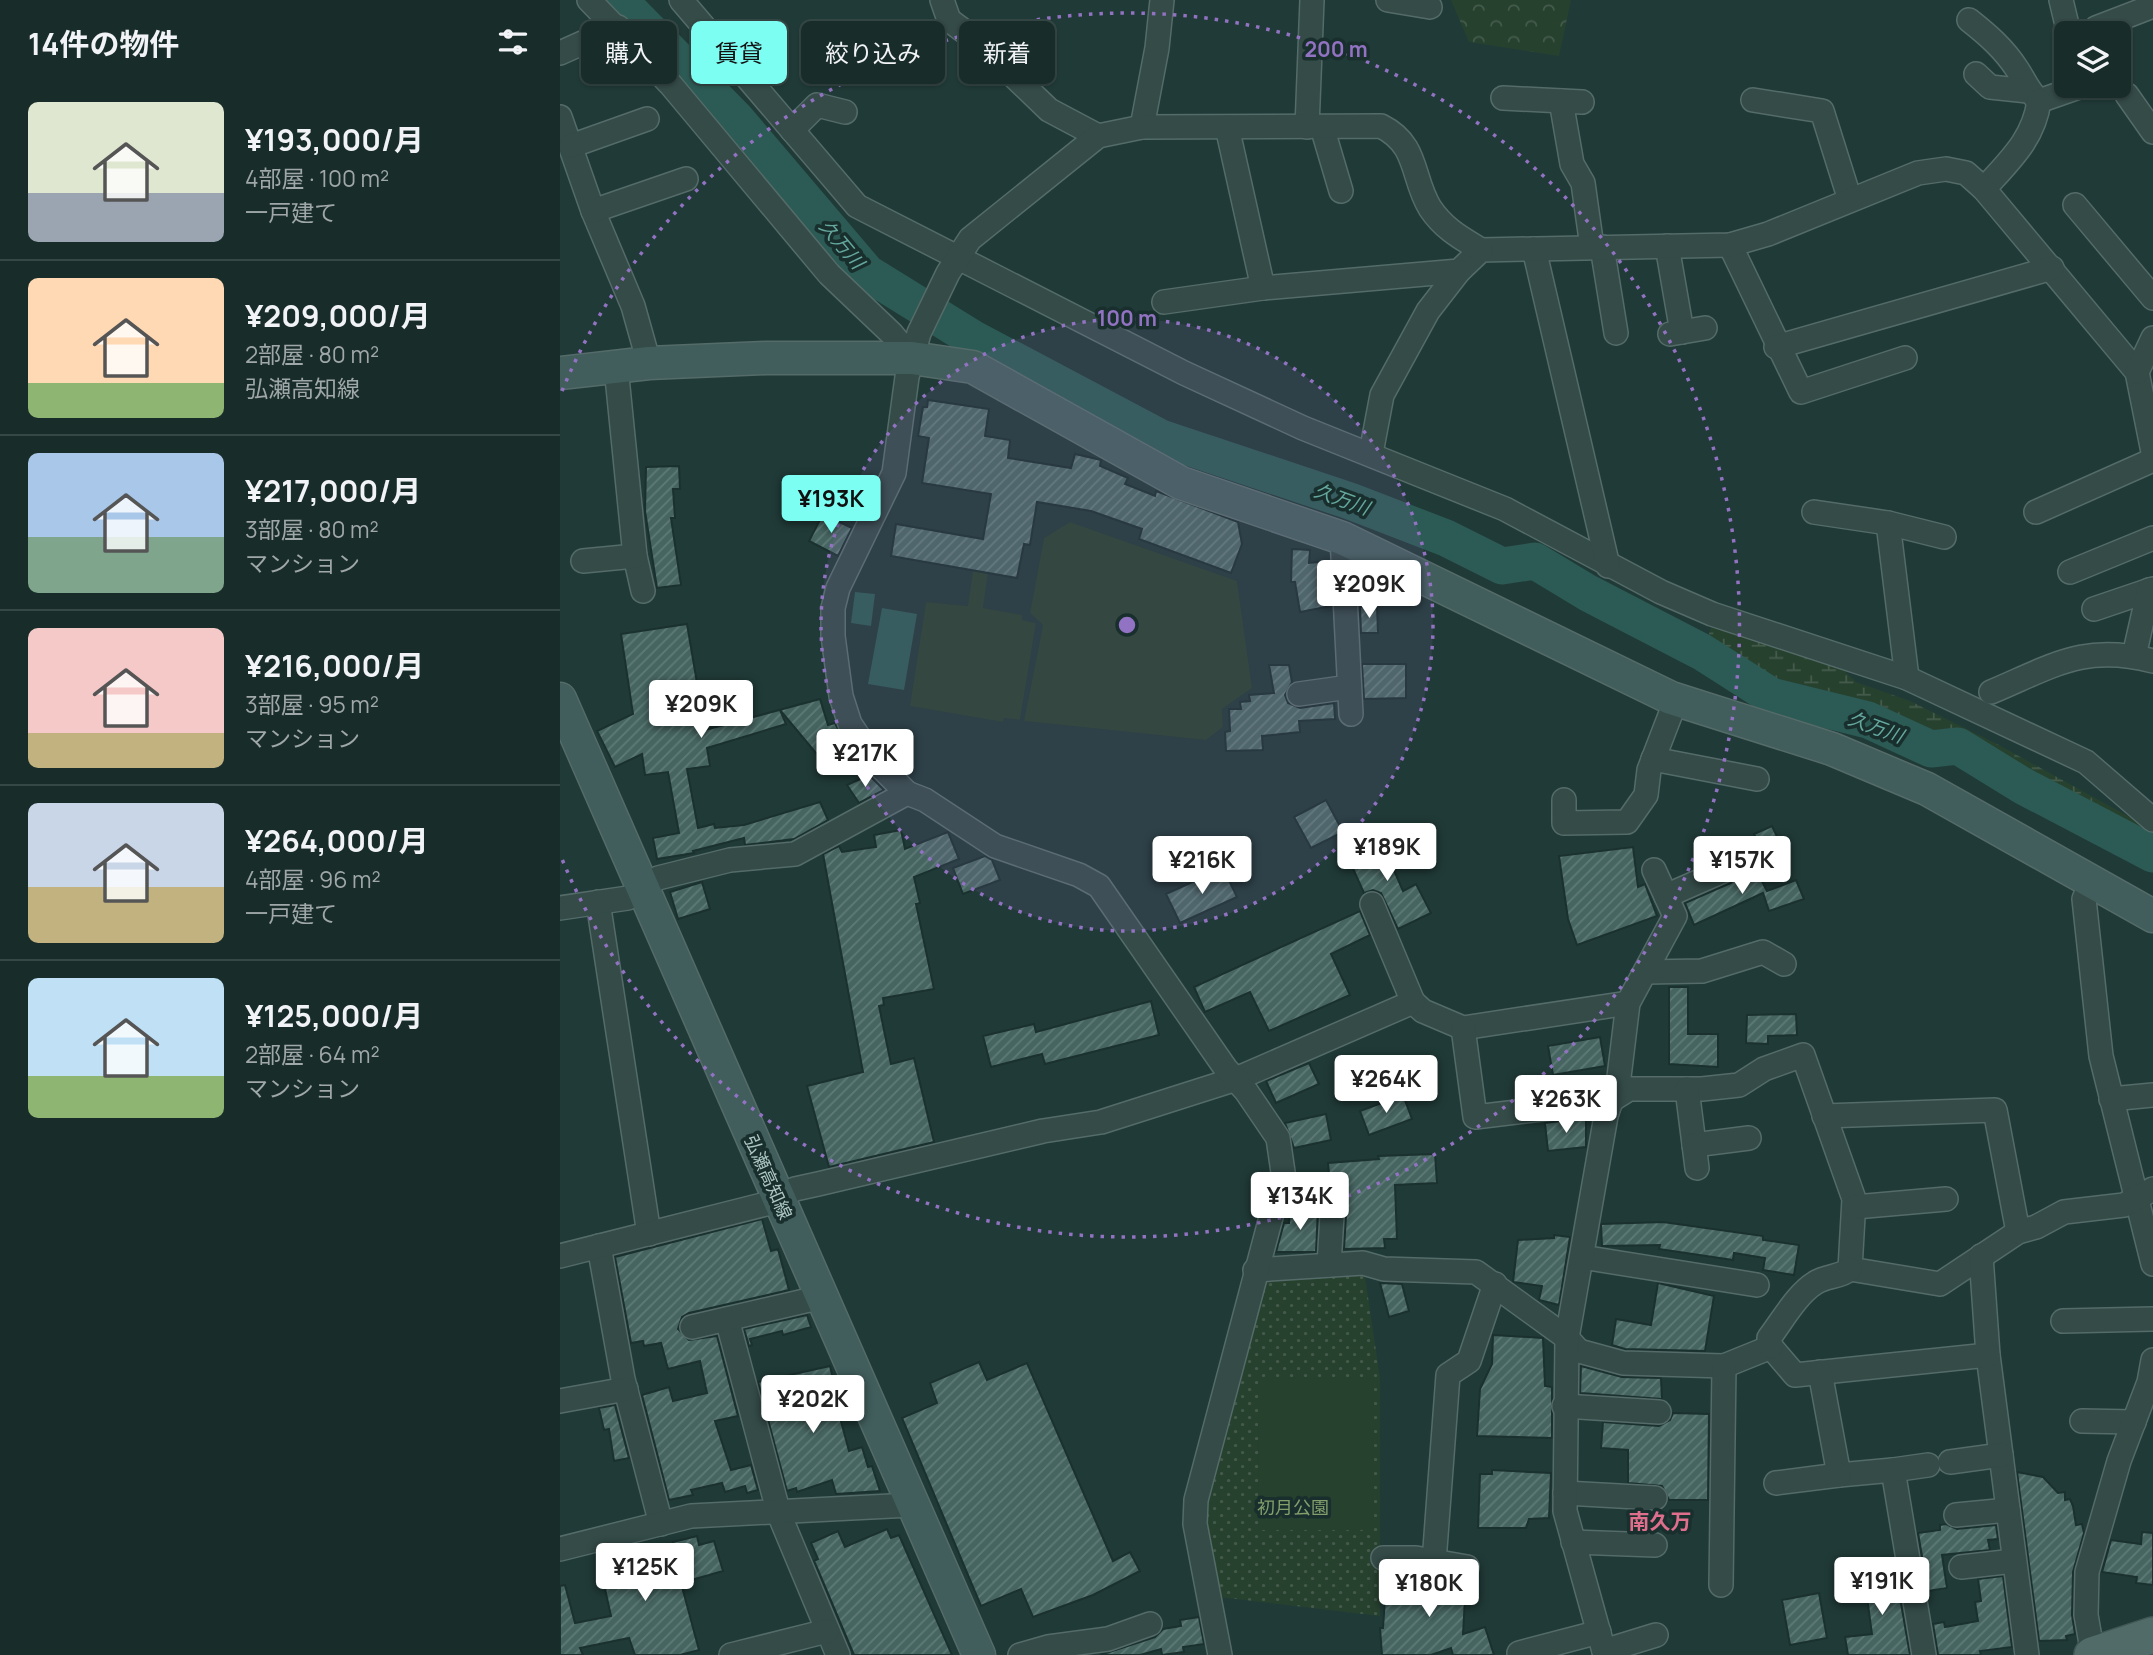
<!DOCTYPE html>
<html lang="ja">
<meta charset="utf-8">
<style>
body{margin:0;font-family:Manrope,"Noto Sans JP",sans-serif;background:#253835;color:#f1f3f6;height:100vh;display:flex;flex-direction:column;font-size:26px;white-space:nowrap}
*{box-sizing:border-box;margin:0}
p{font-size:23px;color:#9fa7a8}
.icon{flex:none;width:38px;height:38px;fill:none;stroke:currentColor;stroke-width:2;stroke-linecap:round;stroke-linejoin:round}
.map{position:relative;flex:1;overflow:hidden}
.panel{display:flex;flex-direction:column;background:#182c29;width:560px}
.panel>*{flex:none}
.guide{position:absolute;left:21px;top:21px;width:665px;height:63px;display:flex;gap:14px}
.fabs{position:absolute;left:1494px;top:21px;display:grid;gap:14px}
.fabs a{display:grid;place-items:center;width:77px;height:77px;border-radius:10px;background:#182c29;box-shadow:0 2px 5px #0004,0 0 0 2px #364846;font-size:35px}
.price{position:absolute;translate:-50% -60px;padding:0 16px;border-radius:7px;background:#fff;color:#222;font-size:23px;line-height:46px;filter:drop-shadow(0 2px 4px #0008)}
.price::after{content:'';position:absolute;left:50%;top:42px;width:21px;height:16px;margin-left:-10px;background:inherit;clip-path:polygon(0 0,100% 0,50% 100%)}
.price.selected{background:#7cfef2;color:#111}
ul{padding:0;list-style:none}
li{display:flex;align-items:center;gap:21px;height:175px;padding:0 28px}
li+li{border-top:2px solid #364846}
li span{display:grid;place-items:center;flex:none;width:196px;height:140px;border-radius:10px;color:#555}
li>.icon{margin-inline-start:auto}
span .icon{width:84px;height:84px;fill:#fffc;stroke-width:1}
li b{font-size:30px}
h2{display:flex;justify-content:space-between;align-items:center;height:84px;padding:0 28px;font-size:30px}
.chip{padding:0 24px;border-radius:10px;background:#182c29;box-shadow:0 2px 5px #0004,0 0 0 2px #364846;font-size:24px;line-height:63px}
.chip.selected{background:#7cfef2;color:#111}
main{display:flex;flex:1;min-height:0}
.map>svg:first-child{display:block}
</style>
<main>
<section class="panel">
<h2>14件の物件<svg class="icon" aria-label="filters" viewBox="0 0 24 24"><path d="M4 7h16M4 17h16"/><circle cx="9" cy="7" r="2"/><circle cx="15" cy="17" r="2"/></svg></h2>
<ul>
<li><span style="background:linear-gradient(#dfe7d0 65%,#9aa5b1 0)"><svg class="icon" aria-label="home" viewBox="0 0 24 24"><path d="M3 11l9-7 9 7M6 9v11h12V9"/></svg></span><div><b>¥193,000/月</b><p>4部屋 · 100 m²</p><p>一戸建て</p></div></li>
<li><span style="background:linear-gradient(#ffd9b3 75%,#8fb573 0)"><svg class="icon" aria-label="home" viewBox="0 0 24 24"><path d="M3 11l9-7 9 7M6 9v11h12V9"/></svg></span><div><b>¥209,000/月</b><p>2部屋 · 80 m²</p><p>弘瀬高知線</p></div></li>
<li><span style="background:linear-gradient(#a9c7e8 60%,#7fa58c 0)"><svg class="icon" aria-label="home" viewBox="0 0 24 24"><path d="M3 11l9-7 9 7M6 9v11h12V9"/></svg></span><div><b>¥217,000/月</b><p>3部屋 · 80 m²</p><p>マンション</p></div></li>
<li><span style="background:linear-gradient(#f6c9c9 75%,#c2b280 0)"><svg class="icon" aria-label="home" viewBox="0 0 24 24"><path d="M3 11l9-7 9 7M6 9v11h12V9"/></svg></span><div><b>¥216,000/月</b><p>3部屋 · 95 m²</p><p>マンション</p></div></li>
<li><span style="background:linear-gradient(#c9d6e8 60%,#c2b280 0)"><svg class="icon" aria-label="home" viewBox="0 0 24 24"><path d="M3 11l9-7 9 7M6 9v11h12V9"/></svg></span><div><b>¥264,000/月</b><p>4部屋 · 96 m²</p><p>一戸建て</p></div></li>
<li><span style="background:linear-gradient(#bfe0f5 70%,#8fb573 0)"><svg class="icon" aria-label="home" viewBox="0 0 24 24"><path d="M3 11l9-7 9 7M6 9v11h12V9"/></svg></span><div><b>¥125,000/月</b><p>2部屋 · 64 m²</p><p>マンション</p></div></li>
</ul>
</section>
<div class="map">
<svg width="1593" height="1655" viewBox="0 0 1593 1655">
<defs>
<pattern id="forest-crowns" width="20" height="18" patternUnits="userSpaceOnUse" patternTransform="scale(1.75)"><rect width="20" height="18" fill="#27412f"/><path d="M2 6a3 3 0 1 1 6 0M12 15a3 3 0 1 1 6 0" fill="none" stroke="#445b4c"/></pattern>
<pattern id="wetland-marsh" width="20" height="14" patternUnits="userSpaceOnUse" patternTransform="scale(1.75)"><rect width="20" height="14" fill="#27412f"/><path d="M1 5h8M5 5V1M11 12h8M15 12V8" fill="none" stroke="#445b4c"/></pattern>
<pattern id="park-dots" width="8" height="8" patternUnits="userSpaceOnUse" patternTransform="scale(1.75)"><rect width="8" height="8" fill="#27412f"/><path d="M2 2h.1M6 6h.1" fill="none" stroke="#445b4c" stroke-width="1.8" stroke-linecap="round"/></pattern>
<pattern id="building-hatch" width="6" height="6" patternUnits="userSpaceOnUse" patternTransform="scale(1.75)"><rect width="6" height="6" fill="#466561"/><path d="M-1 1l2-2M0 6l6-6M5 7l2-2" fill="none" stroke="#5e7a76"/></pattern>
</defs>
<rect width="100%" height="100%" fill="#203a37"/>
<polygon fill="url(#forest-crowns)" points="891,0 1011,0 999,56 909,42"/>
<path fill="url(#wetland-marsh)" d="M1153 621 1273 660 1296 682 1350 701 1437 744 1593 830V843L1551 823 1521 803 1386 732 1389 740C1355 742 1343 724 1315 712 1303 706 1286 706 1273 703 1227 694 1175 680 1148 637Z"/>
<polygon fill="url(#park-dots)" points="804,1270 820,1378 820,1616 659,1597 645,1529 646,1500 699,1289 710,1275"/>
<g fill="#27412f">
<polygon points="510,522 677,581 692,688 662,709 663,727 646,740 464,721 483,625 470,613 484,538"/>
<polygon points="413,570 428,573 423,608 462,615 462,620 476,623 460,720 444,718 443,722 350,706 366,602 408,606"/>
<polygon points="814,1378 814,1530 699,1530 698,1379"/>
</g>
<g fill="#2c5a54">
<polygon points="295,592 315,594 311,626 291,623"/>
<polygon points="322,608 357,614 344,690 308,684"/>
</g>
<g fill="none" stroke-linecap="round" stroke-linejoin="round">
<polyline stroke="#2c5a54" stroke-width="37" points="59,0 176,119 307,273 412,338 601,438 790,501 886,538 942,566 975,561 1028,593 1142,652 1211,696 1308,720 1371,749 1398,746 1463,786 1593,854"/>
</g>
<g fill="url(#building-hatch)" stroke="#1b312f" stroke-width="2">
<polygon points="368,400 429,409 425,436 450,440 448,458 511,468 515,454 541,460 540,466 568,478 565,484 595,496 596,491 678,522 682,544 671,573 579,539 582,529 531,511 477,502 470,545 464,544 457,578 331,556 336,524 423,539 431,494 362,483 369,438 358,436 363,407 367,407"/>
<polygon points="119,466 120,489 113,489 115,518 111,518 121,585 97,588 85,511 86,467"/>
<polygon points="263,514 292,528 278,556 249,541"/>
<polygon points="732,549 750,550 749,563 769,561 771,606 740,612 735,582 731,582"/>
<polygon points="817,606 818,633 801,633 800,607"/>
<polygon points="127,624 145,730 260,699 268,725 275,723 292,756 266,765 220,710 226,724 147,748 150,766 127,769 138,828 154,824 155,828 184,825 260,802 268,820 234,839 185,845 184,838 133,851 134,853 97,859 93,838 119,833 108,772 85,775 82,754 55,767 37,731 73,714 61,634"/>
<polygon points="802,664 846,664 846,698 804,699"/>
<polygon points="709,665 729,665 732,682 725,695 728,703 740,708 774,703 775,719 739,721 740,732 702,736 703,750 666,751 665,732 670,731 669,709 681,709 680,702 690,701 689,695 714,693"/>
<polygon points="309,775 324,790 299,803 287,785"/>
<polygon points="766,800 783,832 751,848 734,817"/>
<polygon points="1212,826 1223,849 1205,858 1194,834"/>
<polygon points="341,830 345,849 388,832 399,859 354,877 360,903 356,904 374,989 323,998 324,1005 319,1006 331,1064 354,1058 374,1142 269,1167 247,1086 303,1072 263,854 279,846 282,852 316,847 314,835"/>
<polygon points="820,838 843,891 856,884 871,913 838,929 821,893 813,890 804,893 786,853"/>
<polygon points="1073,847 1078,887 1085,884 1097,916 1017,945 1008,919 999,856"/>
<polygon points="425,856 432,860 440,880 403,894 393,868"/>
<polygon points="1194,866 1207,891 1236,880 1244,899 1209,911 1203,893 1134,925 1125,903 1171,883 1178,874"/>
<polygon points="663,868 677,897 620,923 606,894"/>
<polygon points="142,882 150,909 118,919 110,892"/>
<polygon points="800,911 810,935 771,954 790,995 709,1031 690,992 645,1012 634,987"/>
<polygon points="1109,987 1128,987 1128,1034 1158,1034 1158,1067 1109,1064"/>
<polygon points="591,1001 599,1035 485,1064 482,1054 431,1067 423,1036 474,1024 476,1032"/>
<polygon points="1236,1014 1237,1035 1208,1036 1208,1044 1186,1043 1187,1015"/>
<polygon points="1040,1037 1045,1066 993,1075 988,1046"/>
<polygon points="749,1063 759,1084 716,1103 706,1081"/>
<polygon points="843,1095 852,1119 809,1135 800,1111"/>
<polygon points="766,1114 771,1140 734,1148 725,1123"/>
<polygon points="1026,1118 1026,1147 988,1151 985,1123"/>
<polygon points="875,1154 877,1183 835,1185 837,1239 824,1239 825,1248 784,1249 787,1199 781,1188 770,1186 768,1163 819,1159 818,1156"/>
<polygon points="730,1207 758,1209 756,1252 716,1252 724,1223 729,1223"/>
<polygon points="202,1219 211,1251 218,1249 229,1290 129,1313 122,1317 118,1329 129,1340 157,1336 178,1416 155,1421 171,1470 191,1465 198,1490 187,1493 185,1486 165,1492 162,1483 131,1490 133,1495 109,1500 82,1395 109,1387 113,1401 147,1393 140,1361 108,1369 101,1343 84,1346 83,1341 71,1343 55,1257"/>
<polygon points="1103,1222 1203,1236 1203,1240 1239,1245 1234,1275 1203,1270 1205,1258 1174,1253 1173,1260 1099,1249 1100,1245 1042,1246 1041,1224"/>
<polygon points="994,1235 1010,1237 999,1305 979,1300 982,1286 953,1282 958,1240 994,1238"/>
<polygon points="820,1283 842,1284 849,1311 829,1317"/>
<polygon points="1098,1283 1154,1296 1145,1351 1065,1349 1052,1345 1056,1319 1091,1325"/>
<polygon points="247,1315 251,1327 223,1335 222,1331 190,1339 192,1345 189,1346 184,1329"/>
<polygon points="933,1335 983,1338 985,1386 992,1387 992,1438 917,1436 920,1389 932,1364"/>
<polygon points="419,1362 427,1380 467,1363 553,1561 570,1552 580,1571 533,1595 473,1617 461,1589 421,1606 342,1418 377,1403 370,1383"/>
<polygon points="270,1366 274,1383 271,1384 289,1451 302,1447 308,1467 312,1466 320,1491 276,1494 272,1480 237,1492 236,1488 227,1491 198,1382"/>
<polygon points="1021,1366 1062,1377 1101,1378 1102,1399 1020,1393"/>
<polygon points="55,1405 69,1458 54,1461 49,1429 44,1430 39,1408"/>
<polygon points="1113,1413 1149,1414 1148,1500 1109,1500 1102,1486 1068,1483 1068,1450 1041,1448 1043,1422 1099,1426 1110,1420"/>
<polygon points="932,1470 991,1473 989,1518 969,1519 966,1528 918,1528 920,1474 932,1474"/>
<polygon points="1457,1472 1483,1477 1498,1493 1505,1492 1505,1500 1510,1499 1513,1506 1516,1525 1522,1524 1524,1533 1513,1572 1512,1615 1515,1634 1506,1636 1507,1640 1479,1641"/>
<polygon points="1386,1524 1397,1529 1436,1525 1438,1539 1428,1540 1430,1550 1382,1555 1387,1588 1368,1591 1358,1533 1380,1530 1380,1525"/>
<polygon points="327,1529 331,1538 339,1535 392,1655 294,1655 258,1570 254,1561 258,1559 251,1543 278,1531 285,1547"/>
<polygon points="1582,1532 1593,1533 1593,1585 1576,1583 1577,1577 1542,1572 1551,1540 1581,1544"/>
<polygon points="137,1536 139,1545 154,1541 163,1571 121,1583 139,1650 120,1655 75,1655 69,1638 20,1648 23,1655 0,1655 0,1586 5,1585 15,1623 51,1616 41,1571 78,1562 77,1558 114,1548 113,1542"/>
<polygon points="1334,1563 1350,1655 1288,1655 1285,1637 1312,1634 1305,1583 1313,1582 1311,1566"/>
<polygon points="847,1572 906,1581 903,1634 925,1627 934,1655 893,1655 891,1648 871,1655 822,1655 820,1628 823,1628 826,1584 846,1586"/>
<polygon points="1443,1576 1452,1647 1420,1651 1421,1655 1378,1655 1373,1624 1384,1622 1385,1627 1418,1621 1415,1602 1421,1601 1418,1579"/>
<polygon points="1259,1593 1267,1638 1230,1645 1222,1600"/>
<polygon points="639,1617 644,1644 623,1647 624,1652 602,1655 601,1649 580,1655 540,1655 595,1637 603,1629 621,1626 620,1620"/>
</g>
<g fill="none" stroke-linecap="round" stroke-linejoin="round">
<g stroke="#546b69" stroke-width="26">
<g id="street">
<polyline points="29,0 111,85 269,274 332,334 352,358"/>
<polyline points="121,0 297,206 624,373 743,428 945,509 1101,592 1152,614 1347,678 1526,762 1593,820"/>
<polyline points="382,0 389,20 416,40 489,110 538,136"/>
<polyline points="828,0 870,7"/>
<polyline points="1501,0 1507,25 1514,33"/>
<path d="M1409 20C1428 35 1444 49 1457 69 1465 81 1468 91 1479 101"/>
<polyline points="1532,33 1536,28 1593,6"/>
<polyline points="0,53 58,27"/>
<polyline points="1416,74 1430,87 1468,91"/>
<polyline points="1567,95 1593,132"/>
<polyline points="943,98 1022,102"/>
<polyline points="1193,100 1262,111 1290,200"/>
<polyline points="1001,101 1012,164 1023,183 1032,247"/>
<polyline points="1479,101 1522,86"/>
<polyline points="0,117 33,211 73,306 89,363"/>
<polyline points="582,127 597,48 602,0"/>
<polyline points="667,127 703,288"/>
<polyline points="747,127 752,0"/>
<polyline points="762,127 781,191"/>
<polyline points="232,130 257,105 285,112"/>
<polyline points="11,146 87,119"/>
<path d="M1424 189C1449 161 1474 139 1479 101"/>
<polyline points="1515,205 1593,298"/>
<polyline points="33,211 126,179"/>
<polyline points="1170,245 1241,392 1345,358"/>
<polyline points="1107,246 1122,332"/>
<polyline points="1042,247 1056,333"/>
<polyline points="974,249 1048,566"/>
<polyline points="604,302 703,288 899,271 921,250 1170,245 1208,234 1358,173 1386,169 1406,173 1424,189 1577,372 1593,452"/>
<polyline points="1110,334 1145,328"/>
<polyline points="1216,347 1492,268"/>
<polyline points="56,367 75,556 83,591"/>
<polyline points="1577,372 1593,338"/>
<polyline points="811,453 822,395 868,311 899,271"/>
<polyline points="1254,512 1328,523 1384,537"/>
<polyline points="1476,512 1593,460"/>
<polyline points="1328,523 1347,678"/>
<polyline points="782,538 791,714"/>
<polyline points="23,561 75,556"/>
<polyline points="1510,572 1593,538"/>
<polyline points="1534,609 1593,589"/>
<polyline points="1574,656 1589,590"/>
<path d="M1431 692C1493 666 1524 643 1593 661"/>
<polyline points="739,694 789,687"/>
<polyline points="1093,759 1197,779"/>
<polyline points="1004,800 1004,823 1067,822 1086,795 1089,770 1116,700"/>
<polyline points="1532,881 1524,899 1541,1056 1593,1264"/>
<polyline points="1106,896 1165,870"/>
<polyline points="38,902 89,1234"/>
<polyline points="0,908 68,898 98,878 170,860 235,854 347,793"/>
<polyline points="1086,972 1142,971 1203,952 1224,964"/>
<polyline points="853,1002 863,1011 903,1028 1068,1003"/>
<polyline points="903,1028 915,1117 1050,1101 1069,1089 1142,1089 1179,1085 1204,1069 1243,1055 1294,1199 1290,1269 1380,1284 1458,1232 1476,1227 1504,1212 1564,1205 1593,1189"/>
<polyline points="1127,1089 1137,1168"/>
<polyline points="1551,1099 1593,1095"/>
<polyline points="1264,1116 1435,1110 1458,1232"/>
<polyline points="1134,1145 1189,1138"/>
<polyline points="1295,1207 1386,1199"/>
<polyline points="39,1246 63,1379 101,1524"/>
<polyline points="0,1256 206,1204 235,1189 258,1184 483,1131 541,1122 676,1079 853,1002 812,904"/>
<polyline points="1421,1256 1428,1355 1467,1655"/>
<polyline points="1022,1257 1197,1285"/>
<polyline points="769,1265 773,1199"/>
<polyline points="695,1270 803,1263 824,1269 916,1272 1007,1338 1019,1351 1063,1363 1164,1366 1211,1347 1235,1375 1428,1355"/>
<polyline points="167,1319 219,1514 278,1655"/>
<polyline points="1503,1321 1593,1319"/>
<polyline points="132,1327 262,1297"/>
<path d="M1211 1347 1209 1338C1222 1321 1237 1294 1255 1283 1267 1275 1279 1278 1290 1269"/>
<polyline points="1260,1372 1279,1475 1333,1470 1364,1655"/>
<polyline points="0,1401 66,1389"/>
<polyline points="1004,1406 1099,1412"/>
<polyline points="1522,1421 1574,1422"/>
<polyline points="1390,1462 1441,1455"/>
<polyline points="1333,1470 1368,1465"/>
<polyline points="1216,1483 1279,1475"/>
<polyline points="1005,1493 1095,1498"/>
<polyline points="1396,1515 1448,1510"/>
<polyline points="1013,1542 1095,1545"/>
<polyline points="0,1549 131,1516 351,1505"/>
<polyline points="823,1558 856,1558 907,1567"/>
<polyline points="874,1562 888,1375 909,1361 935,1284"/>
<polyline points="1401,1567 1454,1561"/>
<polyline points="1161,1585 1164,1366"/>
<polyline points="1044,1651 1096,1635"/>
<polyline points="959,1653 1039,1632"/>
<polyline points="171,1655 267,1631"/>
<polyline points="460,1655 488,1647 548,1639 590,1624"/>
<path d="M660 1655 635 1524 636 1500 723 1172 718 1138 686 1091 666 1069 539 886 519 875 435 846 365 800 347 793 315 761 290 724 281 696 273 636V608L278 588 334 473 347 377 359 333 388 273 410 239 538 136 582 127 821 126C859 145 851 177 870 208 884 229 901 238 921 250"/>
<polyline points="1045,1655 1005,1511 1007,1338 1046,1116 1059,1077 1068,1003 1115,916 1094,870"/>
<polyline points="1533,1655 1526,1615 1527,1572 1559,1461 1589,1382 1593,1360"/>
</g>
</g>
<g stroke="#546b69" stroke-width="35">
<g id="secondary">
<polyline points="0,373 89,363 206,358 352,358 413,367 621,483 782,538 1111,698 1272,749 1367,789 1593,916"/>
<polyline points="0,699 419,1655"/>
</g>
</g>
<g stroke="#405755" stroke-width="38">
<polyline id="primary" points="1532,1655 1593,1635"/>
</g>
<use href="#street" stroke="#344b48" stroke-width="23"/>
<use href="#secondary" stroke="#415e5c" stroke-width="32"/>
<use href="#primary" stroke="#516b68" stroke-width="35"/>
</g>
<circle cx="567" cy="625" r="306" fill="#9272c2" fill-opacity=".12"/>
<g fill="none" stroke="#9272c2" stroke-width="3.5" stroke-dasharray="3.5 7">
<circle cx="567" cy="625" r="306"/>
<path d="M2 391A612 612 0 1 1 2 859"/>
</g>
<g text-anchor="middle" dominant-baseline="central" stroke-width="7" stroke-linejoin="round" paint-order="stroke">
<g font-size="18" fill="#aec7c5" stroke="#192f2d">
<text transform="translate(209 1177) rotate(66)">弘瀬高知線</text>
</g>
<g font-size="18" fill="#849e6c" stroke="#192f2d">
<text x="733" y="1507">初月公園</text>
</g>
<g font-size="19" font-style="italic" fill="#65a89f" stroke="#192f2d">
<text transform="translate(282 244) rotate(50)">久万川</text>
<text transform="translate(782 499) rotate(20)">久万川</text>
<text transform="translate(1316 727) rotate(20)">久万川</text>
</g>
<g font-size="21" font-weight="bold" fill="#e06f8e" stroke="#192f2d">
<text x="1100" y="1521">南久万</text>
</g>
</g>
<circle cx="567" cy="625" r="10" fill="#9272c2" stroke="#192f2d" stroke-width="3.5"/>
<g font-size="21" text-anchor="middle" font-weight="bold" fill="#9272c2" stroke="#192f2d" stroke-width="7" stroke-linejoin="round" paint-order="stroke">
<text x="776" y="57">200 m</text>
<text x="567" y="326">100 m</text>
</g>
</svg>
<div class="fabs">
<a><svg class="icon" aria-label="layers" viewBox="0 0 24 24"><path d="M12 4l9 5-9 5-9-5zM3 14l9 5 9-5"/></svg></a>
</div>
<b class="price selected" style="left:271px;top:535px">¥193K</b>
<b class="price" style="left:809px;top:620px">¥209K</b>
<b class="price" style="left:141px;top:740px">¥209K</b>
<b class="price" style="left:305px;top:789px">¥217K</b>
<b class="price" style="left:827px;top:883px">¥189K</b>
<b class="price" style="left:642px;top:896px">¥216K</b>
<b class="price" style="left:1182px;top:896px">¥157K</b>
<b class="price" style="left:826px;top:1115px">¥264K</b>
<b class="price" style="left:1006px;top:1135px">¥263K</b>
<b class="price" style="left:740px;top:1232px">¥134K</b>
<b class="price" style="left:253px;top:1435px">¥202K</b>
<b class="price" style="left:85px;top:1603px">¥125K</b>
<b class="price" style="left:1322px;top:1617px">¥191K</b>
<b class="price" style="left:869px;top:1619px">¥180K</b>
<div class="guide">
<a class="chip">購入</a>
<a class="chip selected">賃貸</a>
<a class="chip">絞り込み</a>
<a class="chip">新着</a>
</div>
</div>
</main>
